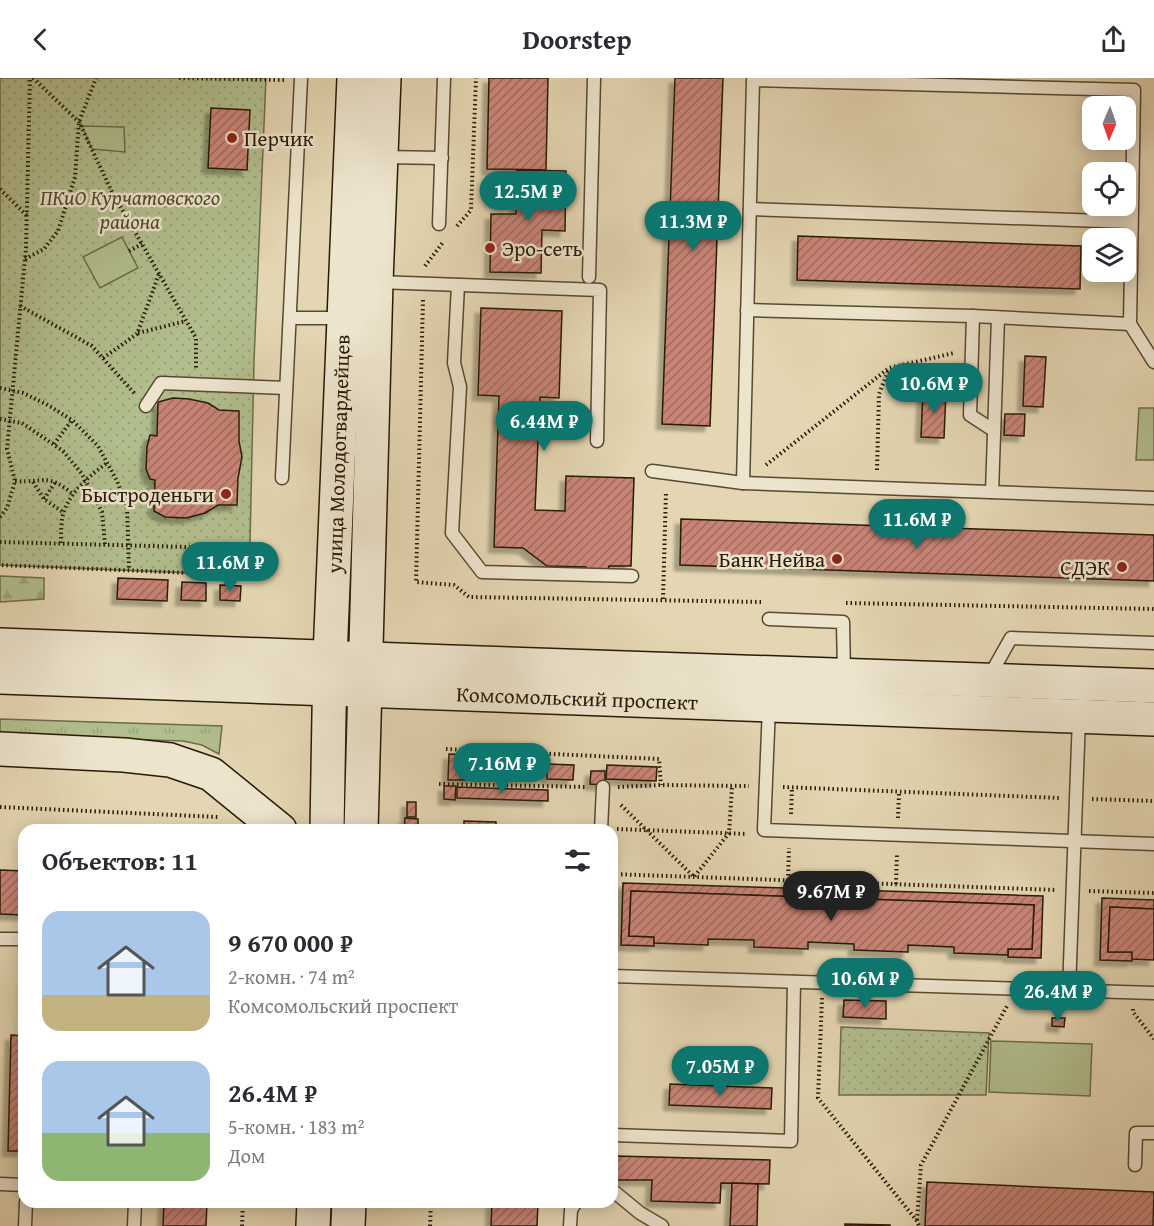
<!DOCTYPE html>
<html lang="ru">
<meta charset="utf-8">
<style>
body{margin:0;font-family:"Gentium Book Plus",serif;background:#f7f7f7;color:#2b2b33;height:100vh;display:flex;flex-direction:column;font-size:22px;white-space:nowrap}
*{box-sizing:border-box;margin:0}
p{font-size:20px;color:#7c7c81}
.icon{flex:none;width:33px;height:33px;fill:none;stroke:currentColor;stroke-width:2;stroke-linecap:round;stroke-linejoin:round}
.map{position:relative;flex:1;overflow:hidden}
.sheet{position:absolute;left:18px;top:746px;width:600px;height:384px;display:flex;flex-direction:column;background:#fff;border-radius:18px;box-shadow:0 3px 15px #0003}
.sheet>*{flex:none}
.needle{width:39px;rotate:182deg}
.tools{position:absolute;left:1082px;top:18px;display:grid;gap:12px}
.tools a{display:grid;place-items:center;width:54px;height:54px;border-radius:12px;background:#fff;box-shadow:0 3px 15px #0003;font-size:30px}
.price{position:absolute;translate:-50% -51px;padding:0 14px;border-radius:21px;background:#0f766e;color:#fff;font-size:20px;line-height:39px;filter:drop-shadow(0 2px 3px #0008)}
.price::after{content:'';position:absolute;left:50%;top:36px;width:18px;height:14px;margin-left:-9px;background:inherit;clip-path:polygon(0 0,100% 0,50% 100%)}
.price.selected{background:#222;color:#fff}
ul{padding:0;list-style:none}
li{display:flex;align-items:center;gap:18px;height:150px;padding:0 24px}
li span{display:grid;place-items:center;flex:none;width:168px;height:120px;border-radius:18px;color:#555}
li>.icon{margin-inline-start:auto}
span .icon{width:72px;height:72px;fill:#fffc;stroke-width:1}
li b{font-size:26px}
h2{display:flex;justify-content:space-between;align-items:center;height:72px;padding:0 24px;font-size:26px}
header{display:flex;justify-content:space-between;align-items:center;height:78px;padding:0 24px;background:#fff;font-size:27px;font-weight:600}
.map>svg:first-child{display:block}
</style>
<header><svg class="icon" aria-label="back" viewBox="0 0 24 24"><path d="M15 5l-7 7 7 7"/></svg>Doorstep<svg class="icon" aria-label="share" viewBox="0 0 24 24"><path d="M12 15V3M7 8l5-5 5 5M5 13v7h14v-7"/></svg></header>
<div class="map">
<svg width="1154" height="1148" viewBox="0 0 1154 1148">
<defs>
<pattern id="grass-tufts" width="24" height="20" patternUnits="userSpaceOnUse" patternTransform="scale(1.5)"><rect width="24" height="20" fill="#b2be8d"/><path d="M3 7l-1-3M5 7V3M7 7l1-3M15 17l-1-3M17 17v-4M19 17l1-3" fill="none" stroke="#99a378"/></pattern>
<pattern id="forest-firs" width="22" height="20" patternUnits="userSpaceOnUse" patternTransform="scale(1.5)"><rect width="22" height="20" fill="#b2be8d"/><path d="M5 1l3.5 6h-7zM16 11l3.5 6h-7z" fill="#99a378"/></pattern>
<pattern id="park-dots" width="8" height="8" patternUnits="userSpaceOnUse" patternTransform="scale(1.5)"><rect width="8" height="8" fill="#b2be8d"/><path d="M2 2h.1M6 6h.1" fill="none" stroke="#99a378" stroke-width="1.8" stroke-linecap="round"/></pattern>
<pattern id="building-hatch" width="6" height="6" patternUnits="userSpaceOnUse" patternTransform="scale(1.5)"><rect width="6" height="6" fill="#c98478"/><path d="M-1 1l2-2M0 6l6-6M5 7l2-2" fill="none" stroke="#a36b60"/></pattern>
<filter id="shadow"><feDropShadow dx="-5.5" dy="5.5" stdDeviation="1.5" flood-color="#0004"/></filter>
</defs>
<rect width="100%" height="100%" fill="#e4d6b2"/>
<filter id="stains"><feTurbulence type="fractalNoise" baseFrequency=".00333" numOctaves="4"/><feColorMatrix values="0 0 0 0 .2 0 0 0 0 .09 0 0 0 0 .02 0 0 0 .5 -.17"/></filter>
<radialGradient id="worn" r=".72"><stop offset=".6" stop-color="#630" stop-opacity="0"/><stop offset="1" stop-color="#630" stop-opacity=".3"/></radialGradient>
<polygon fill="url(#grass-tufts)" stroke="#6d6c49" stroke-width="1.5" points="0,641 222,648 219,676 202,667 183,663 0,657"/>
<polygon fill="url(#forest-firs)" stroke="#6d6c49" stroke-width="1.5" points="0,498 44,500 44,521 0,524"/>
<g fill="url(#park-dots)" stroke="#6d6c49" stroke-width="1.5">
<polygon points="0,0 266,0 254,283 250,465 262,498 0,487"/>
<polygon points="841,949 989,955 986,1017 839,1017"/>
</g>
<g fill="#b2be8d" stroke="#6d6c49" stroke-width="1.5">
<polygon points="82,48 124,49 125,74 92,71"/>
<polygon points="122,159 138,190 100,210 83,179"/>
<polygon points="1139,330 1154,330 1154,382 1136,382"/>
<polygon points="991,963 1092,966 1090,1018 989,1014"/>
</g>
<g fill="url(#building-hatch)" stroke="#281a05" stroke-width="1.5" filter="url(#shadow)">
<polygon points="489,0 548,0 546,92 487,91"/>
<polygon points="675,0 723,0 710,348 662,346"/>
<polygon points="211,30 250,32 247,92 208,90"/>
<polygon points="517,92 566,93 565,153 542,152 541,195 490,194 491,136 516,136"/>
<polygon points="798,158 1081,168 1080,211 797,202"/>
<polygon points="481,230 562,233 559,320 540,319 535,432 565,433 566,398 634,400 631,488 609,488 608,493 586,492 586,489 547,488 523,470 494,469 499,318 478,317"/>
<polygon points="1025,278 1046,279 1043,329 1023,328"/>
<polygon points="923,312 946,313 944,360 921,359"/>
<polygon points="173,320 189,321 208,325 219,332 239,333 239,363 242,379 238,400 237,427 218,427 205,435 186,440 165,439 154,433 155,402 150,401 146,391 147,369 150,357 157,358 158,324"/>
<polygon points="1005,336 1025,336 1024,358 1004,357"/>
<polygon points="681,441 1154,457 1154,503 680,487"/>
<polygon points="118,500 168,502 167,523 117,521"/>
<polygon points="182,504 206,505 206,523 181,522"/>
<polygon points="220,507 241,508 240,523 220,522"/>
<polygon points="449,676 471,677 470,702 448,702"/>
<rect x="497" y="685" width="21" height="9"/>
<polygon points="520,685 542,685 541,697 519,696"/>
<polygon points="547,686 574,687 573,702 547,701"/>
<polygon points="607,687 657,689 656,703 606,701"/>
<polygon points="591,693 605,693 605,707 590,706"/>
<polygon points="444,708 456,708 455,722 444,721"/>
<polygon points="457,709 548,712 548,723 457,720"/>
<rect x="407" y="724" width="9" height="15"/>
<polygon points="405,740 418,741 418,752 404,752"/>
<polygon points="464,743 496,744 496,752 454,752 455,747 464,747"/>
<polygon points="0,792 24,793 24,837 0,836"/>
<polygon points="623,805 1043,818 1041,880 1008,879 1008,871 1032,871 1034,827 631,813 629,858 654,859 654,868 621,867"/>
<polygon points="631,813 1034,827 1032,871 1008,871 1008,877 954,875 954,869 908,867 908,874 854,872 854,866 808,864 808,871 754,869 754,862 708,861 708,867 654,865 654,859 629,858"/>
<polygon points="1102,820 1154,822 1154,831 1110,829 1108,874 1132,874 1132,883 1100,882"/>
<polygon points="1110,829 1154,831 1154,882 1132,881 1132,874 1108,874"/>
<polygon points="844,922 886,923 886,941 843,939"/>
<polygon points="1052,940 1065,940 1064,949 1052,948"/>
<polygon points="11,957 24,958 24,1073 8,1073"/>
<polygon points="670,1006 772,1010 771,1031 669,1027"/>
<polygon points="616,1078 770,1082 769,1106 721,1105 720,1125 651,1123 652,1102 615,1102"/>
<polygon points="927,1104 1154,1114 1153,1148 925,1148"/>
<polygon points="732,1105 758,1106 757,1148 730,1148"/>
<polygon points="164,1124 207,1124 206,1148 163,1148"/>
<polygon points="492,1124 538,1124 537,1148 491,1148"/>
<polygon points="845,1146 890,1147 890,1148 845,1148"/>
</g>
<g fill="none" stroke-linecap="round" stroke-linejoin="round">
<g stroke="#574930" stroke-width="15">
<g id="service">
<polyline points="383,79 442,80"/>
<polyline points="750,131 1131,144"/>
<polyline points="439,146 444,0"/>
<polyline points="589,199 594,0"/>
<polyline points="377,204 600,212 597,363"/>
<polyline points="458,207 454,285 460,309 452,455 482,494 632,498"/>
<polyline points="747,232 973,238 1130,246"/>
<polyline points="973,238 970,337 993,352"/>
<polyline points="290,240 342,240"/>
<polyline points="146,328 161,305 286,310"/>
<polyline points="652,393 743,405 1154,420"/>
<polyline points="282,400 301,0"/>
<polyline points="743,405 753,2 1134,12 1130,246 1154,284"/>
<polyline points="992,414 998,240"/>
<polyline points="769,541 843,544 844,596"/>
<polyline points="989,599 1011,560 1154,565"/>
<polyline points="769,628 764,752 1154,766"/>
<polyline points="601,752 603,709"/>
<polyline points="0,861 24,861"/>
<polyline points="612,898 1154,915"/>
<polyline points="1069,913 1079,639"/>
<polyline points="612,1057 791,1063 794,904"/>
<polyline points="1135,1087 1136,1055 1154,1055"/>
<polyline points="0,1106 24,1107"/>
<polyline points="612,1112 640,1135 662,1148"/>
<polyline points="25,1148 26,1124"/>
<polyline points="134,1148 135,1124"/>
<polyline points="570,1148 571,1132 576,1124"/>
</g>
</g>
<g stroke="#281a05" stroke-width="36">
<g id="secondary">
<polyline points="0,567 451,584 1154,608"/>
<polyline points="0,599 1154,641"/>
<polyline points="0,671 124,677 170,682 211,696 280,752"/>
<polyline points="327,752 330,579 354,0"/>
<polyline points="361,752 376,204 384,0"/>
<polyline points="313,1148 314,1124"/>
<polyline points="348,1148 349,1124"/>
</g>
</g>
<g stroke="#281a05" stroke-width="4" stroke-dasharray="1.5 3" stroke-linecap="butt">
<polyline points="33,0 79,44 112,114 196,260 196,291"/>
<polyline points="179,0 285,2"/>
<polyline points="0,111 27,138"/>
<polyline points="457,148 471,132 476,0"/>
<polyline points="129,173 142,166"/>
<polyline points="25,181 44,171 58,153 75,99 79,44 96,0"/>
<polyline points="425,188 444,163"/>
<polyline points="423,222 416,504 454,507 469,519 763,524"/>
<polyline points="20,228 92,268 135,316"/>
<polyline points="138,255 186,243"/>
<polyline points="103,280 137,256 159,196"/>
<polyline points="0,310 23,315 46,326 72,342 98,368 117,403 127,429 129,492"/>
<polyline points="0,341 22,345 63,373 82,396 102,434 105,467"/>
<polyline points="54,366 72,342"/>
<polyline points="766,387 889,290 954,275"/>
<polyline points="877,392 879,316 889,291"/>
<path d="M15 403C47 405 46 394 74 417"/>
<polyline points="33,404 44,421 64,435"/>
<polyline points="44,421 56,403"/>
<polyline points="0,439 7,430 15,403 7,371 26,170 30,0"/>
<polyline points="0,464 263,471 262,498 0,487"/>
<path d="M61 465C61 457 61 449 62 441 66 417 89 398 107 385"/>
<polyline points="663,521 666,413"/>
<polyline points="846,525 1154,531"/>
<polyline points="446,671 659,681 661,707"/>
<polyline points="439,706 587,709"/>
<polyline points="618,709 661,707 749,708"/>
<polyline points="783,709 1060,720"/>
<polyline points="1092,721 1154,723"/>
<polyline points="621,727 694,799 729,755 732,708"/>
<polyline points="0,729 218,739"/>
<polyline points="791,736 792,710"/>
<polyline points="898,740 899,714"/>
<polyline points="617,751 747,756"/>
<polyline points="612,796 1057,812"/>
<polyline points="788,802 789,770"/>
<polyline points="896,806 897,775"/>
<polyline points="1089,813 1154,815"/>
<polyline points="822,920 818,1020 917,1143 919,1148"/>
<polyline points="1133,931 1133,934 1154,961"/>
<polyline points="917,1142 921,1087 1007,928"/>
<polyline points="242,1148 243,1124"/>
<polyline points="430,1148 431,1124"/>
</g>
<use href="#service" stroke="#ede4cd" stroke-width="12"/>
<use href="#secondary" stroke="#ede4cd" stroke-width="33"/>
</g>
<g fill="#8f2418" stroke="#ede4cd" stroke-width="2">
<circle cx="232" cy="60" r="6"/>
<circle cx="490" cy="170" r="6"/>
<circle cx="226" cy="416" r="6"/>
<circle cx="837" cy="481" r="6"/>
<circle cx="1122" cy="489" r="6"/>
</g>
<g text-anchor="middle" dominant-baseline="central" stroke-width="5" stroke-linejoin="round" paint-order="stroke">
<g font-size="21" fill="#281a05" stroke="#ede4cd" text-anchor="end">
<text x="244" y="60" text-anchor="start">Перчик</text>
<text x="502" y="170" text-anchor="start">Эро-сеть</text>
<text x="214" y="416">Быстроденьги</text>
<text x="825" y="481">Банк Нейва</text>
<text x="1110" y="489">СДЭК</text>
</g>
<g font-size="21" font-style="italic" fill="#514b2e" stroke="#ede4cd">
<text x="130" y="119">ПКиО Курчатовского<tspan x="130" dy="24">района</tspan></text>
</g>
<g font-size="21" fill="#281a05" stroke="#ede4cd">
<text transform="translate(338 376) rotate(-88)">улица Молодогвардейцев</text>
<text transform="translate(577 620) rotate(2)">Комсомольский проспект</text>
</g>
</g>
<rect width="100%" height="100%" filter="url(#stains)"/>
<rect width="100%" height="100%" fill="url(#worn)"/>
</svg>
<div class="tools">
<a><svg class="needle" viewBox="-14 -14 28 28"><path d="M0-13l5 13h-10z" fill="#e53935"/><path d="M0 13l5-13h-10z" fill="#7c7c81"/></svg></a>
<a><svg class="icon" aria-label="locate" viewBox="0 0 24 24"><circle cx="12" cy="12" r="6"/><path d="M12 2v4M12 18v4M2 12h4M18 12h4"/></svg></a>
<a><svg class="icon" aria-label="layers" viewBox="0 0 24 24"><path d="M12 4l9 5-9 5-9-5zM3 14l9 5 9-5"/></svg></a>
</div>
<b class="price" style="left:528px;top:144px">12.5M ₽</b>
<b class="price" style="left:693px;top:174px">11.3M ₽</b>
<b class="price" style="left:934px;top:336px">10.6M ₽</b>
<b class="price" style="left:544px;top:374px">6.44M ₽</b>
<b class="price" style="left:917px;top:472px">11.6M ₽</b>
<b class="price" style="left:230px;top:515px">11.6M ₽</b>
<b class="price" style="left:502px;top:716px">7.16M ₽</b>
<b class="price selected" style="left:831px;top:844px">9.67M ₽</b>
<b class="price" style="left:865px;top:931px">10.6M ₽</b>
<b class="price" style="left:1058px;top:944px">26.4M ₽</b>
<b class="price" style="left:720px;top:1019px">7.05M ₽</b>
<section class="sheet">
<h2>Объектов: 11<svg class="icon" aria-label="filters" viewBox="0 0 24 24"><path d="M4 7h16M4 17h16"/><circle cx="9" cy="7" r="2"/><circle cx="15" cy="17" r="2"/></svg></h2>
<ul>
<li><span style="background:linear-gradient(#a9c7e8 70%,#c2b280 0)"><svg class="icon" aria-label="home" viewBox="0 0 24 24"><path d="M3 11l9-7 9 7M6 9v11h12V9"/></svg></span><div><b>9 670 000 ₽</b><p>2-комн. · 74 m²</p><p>Комсомольский проспект</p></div></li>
<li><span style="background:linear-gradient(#a9c7e8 60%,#8fb573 0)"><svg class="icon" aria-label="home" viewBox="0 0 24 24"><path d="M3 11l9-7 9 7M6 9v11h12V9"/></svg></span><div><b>26.4M ₽</b><p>5-комн. · 183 m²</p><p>Дом</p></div></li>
</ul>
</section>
</div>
